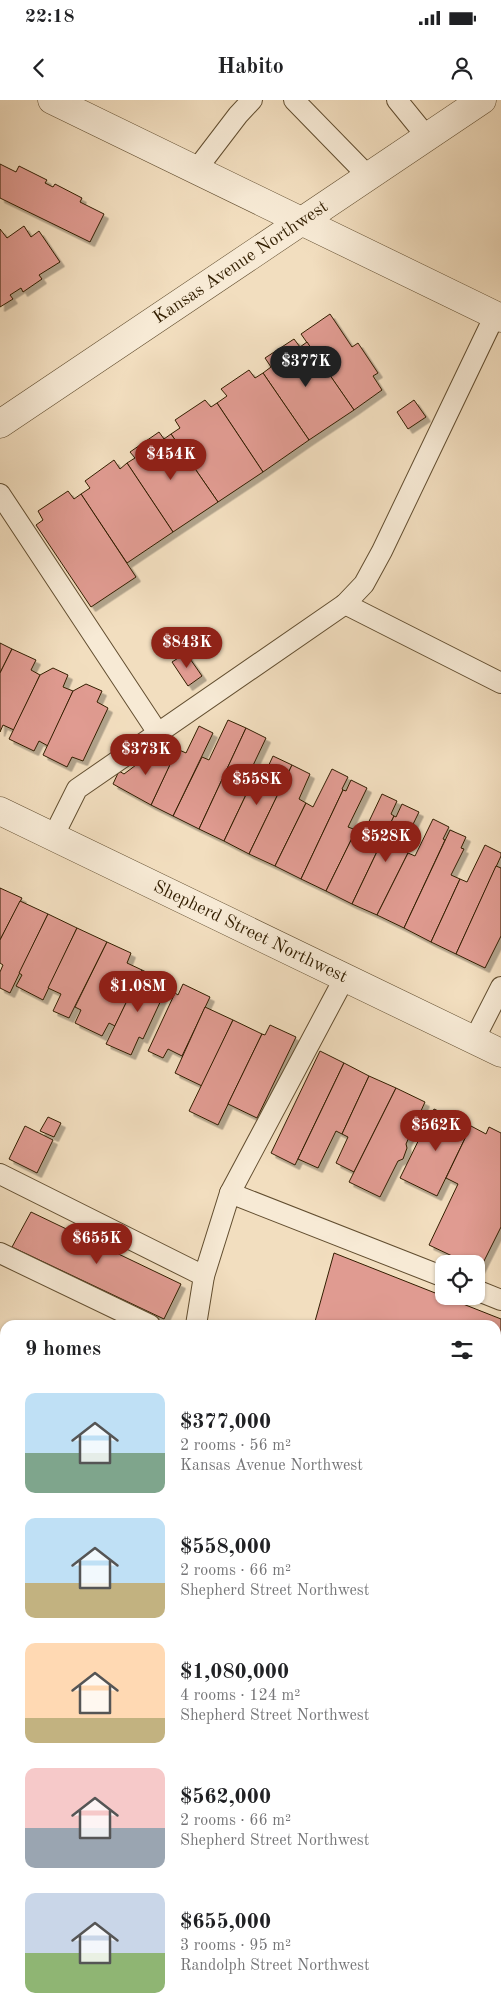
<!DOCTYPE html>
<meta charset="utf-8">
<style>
body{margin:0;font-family:"Old Standard TT",serif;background:#f6f6f6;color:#202124;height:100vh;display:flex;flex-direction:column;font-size:19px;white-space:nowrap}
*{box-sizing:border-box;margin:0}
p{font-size:16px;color:#757577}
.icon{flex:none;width:28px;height:28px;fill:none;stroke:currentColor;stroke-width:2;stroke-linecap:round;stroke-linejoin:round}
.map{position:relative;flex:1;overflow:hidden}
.panel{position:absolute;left:0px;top:1220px;width:501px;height:696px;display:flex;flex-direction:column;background:#fff;border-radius:15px 15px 0 0;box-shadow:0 1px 4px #0004}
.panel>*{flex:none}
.buttons{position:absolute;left:435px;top:1155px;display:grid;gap:10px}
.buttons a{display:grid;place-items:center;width:50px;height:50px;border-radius:10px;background:#fff;box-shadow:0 1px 4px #0004;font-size:25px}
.price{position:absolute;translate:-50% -42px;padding:0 11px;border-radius:18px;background:#8f2418;color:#fff;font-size:16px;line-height:32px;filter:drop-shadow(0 1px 2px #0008)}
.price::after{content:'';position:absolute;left:50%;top:30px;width:15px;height:11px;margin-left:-8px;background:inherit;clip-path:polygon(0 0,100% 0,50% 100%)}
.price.on{background:#222;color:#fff}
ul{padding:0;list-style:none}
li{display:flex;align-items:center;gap:15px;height:125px;padding:0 25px}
li span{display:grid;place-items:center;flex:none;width:140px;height:100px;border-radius:10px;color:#555}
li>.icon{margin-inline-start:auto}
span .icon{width:60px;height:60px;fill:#fffc;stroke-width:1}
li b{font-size:21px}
h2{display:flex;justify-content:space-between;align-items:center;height:60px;padding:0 25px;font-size:21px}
.status{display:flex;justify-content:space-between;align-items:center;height:35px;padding:0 25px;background:#fff;direction:ltr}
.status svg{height:14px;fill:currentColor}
header{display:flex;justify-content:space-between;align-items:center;height:65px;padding:0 25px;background:#fff;font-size:22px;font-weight:600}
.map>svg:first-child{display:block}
</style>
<div class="status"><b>22:18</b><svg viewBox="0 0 49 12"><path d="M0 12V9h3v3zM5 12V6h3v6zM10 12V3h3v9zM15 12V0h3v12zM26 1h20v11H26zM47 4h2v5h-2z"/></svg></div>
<header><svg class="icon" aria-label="back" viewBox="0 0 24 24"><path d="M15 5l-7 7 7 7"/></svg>Habito<svg class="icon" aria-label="person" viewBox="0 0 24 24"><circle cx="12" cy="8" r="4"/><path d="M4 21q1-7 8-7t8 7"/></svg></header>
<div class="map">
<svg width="501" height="1916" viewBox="0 0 501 1916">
<defs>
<filter id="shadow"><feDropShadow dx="4.5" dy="4.5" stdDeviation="0" flood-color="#0004"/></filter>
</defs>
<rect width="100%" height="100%" fill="#f2debf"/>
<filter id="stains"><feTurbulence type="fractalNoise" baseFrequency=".004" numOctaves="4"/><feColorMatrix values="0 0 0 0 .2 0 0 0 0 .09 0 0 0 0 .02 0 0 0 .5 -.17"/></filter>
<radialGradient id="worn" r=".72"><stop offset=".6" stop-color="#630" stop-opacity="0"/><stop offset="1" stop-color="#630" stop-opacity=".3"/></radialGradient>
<g fill="#e09b91" stroke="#321e00" filter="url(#shadow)">
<polygon points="0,64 16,72 19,66 47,80 45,83 53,87 55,84 82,98 80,102 104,114 90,142 0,98"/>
<polygon points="24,126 31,137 39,131 60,162 39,175 42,179 23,192 21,188 10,195 13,199 0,207 0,129 7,138"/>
<polygon points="330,214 352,247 358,243 378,273 373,276 382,290 354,310 301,234"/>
<polygon points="294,239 300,247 307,242 354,310 309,340 263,273 271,267 265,258"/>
<polygon points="249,270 255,278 263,273 309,340 263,372 217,303 227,296 221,289"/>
<polygon points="205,300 211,307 217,303 263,372 218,402 171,334 180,328 175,320"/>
<polygon points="414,300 426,317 408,329 397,312"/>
<polygon points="159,332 164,339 171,334 218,402 173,432 127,363 135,358 130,352"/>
<polygon points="114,360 120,369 127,363 173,432 127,463 81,394 90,388 85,381"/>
<polygon points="68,391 74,399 81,394 136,477 91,507 36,425 43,420 38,411"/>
<polygon points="0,543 12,549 0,573"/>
<polygon points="12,549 36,560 31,570 40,575 14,630 3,625 0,632 0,573"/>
<polygon points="186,553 202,576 188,586 172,562"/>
<polygon points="53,568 68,575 63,587 73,591 48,646 39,641 34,651 9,639 40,575"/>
<polygon points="86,584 102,591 97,602 108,608 83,661 72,657 67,667 43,655 73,591"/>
<polygon points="228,620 246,628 199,729 173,716 202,657 209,660"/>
<polygon points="199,626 213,633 173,716 151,705 177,649 186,653"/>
<polygon points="246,628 266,638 248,676 254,678 224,741 199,729"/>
<polygon points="160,647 175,654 151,705 113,684 119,671 124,674"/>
<polygon points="273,656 292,665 249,754 224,741 254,678 261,682"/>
<polygon points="292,665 310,674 299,699 306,703 275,766 249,754"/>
<polygon points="332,669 348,677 342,689 343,690 301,779 275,766 306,703 313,707"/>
<polygon points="351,680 367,688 348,727 356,730 326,791 301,779 343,690 346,691"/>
<polygon points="382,694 397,701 391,714 394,716 352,804 326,791 356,730 363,734"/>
<polygon points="402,704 419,712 401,749 408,753 377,815 352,804 394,716 396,717"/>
<polygon points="433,719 449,727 443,739 445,740 404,828 377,815 408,753 415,756"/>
<polygon points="450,730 466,737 461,748 464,749 451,775 460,779 431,842 404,828"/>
<polygon points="485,745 501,753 501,756 456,854 431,842 460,779 467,782"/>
<polygon points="496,766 501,768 501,836 485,868 456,854"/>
<polygon points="0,788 22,798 0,840"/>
<polygon points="20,801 48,814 10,893 0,888 0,872 3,865 0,863 0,840"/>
<polygon points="48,814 77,828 43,900 16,886 22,875 19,873"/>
<polygon points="77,828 107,842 69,918 53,911 61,894 48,888"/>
<polygon points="107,842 131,853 127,863 142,870 115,926 109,923 102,936 75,923 81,910 75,907"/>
<polygon points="142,870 169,883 143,939 139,937 131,955 106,944"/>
<polygon points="183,884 210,897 182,956 168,949 163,958 148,951 175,893 178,895"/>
<polygon points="205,907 233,920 202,986 175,973"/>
<polygon points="233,920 262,934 218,1025 189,1011"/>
<polygon points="270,925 296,937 257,1018 228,1004 262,934 265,935"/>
<polygon points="320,951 344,963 295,1065 271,1053"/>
<polygon points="344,963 369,976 342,1034 336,1031 318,1068 298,1059"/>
<polygon points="369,976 396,988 354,1072 336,1063 348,1037 342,1034"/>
<polygon points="396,988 425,1002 406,1044 407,1048 403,1059 398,1061 380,1097 349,1082"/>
<polygon points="434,1009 471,1026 437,1096 400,1078"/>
<polygon points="48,1017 61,1023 54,1037 40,1031"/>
<polygon points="25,1026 53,1040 37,1073 9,1059"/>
<polygon points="471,1026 486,1034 489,1027 501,1033 501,1127 480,1169 476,1167 476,1164 469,1164 429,1145 458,1084 446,1078"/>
<polygon points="31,1112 181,1184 164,1219 12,1147"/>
<polygon points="334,1153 501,1219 501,1329 496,1327 496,1225 314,1225"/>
<polygon points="4,1260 5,1260 5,1354 0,1352 0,1268"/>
<polygon points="496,1365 501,1367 501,1434 496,1432"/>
<polygon points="496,1499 501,1501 501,1578 496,1576"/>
<polygon points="0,1528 5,1530 5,1705 2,1711 0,1710"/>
<polygon points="0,1758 5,1760 5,1831 0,1841"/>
<polygon points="496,1768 501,1775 501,1830 496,1843"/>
<polygon points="5,1831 5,1873 0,1870 0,1841"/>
<polygon points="86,1911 472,1911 470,1916 96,1916"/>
</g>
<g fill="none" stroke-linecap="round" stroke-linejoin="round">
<g stroke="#624e30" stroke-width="22">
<g id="service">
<polyline points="294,0 368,76"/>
<polyline points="397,0 427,37"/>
<polyline points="196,70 238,15 252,0"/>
<polyline points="0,394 158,633"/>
<polyline points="345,504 501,583"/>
<polyline points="53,737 77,689 345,504 364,484 382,451 495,215"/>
<polyline points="474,940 501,887"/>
<polyline points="0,1074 204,1176"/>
<polyline points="230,1093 345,877"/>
<polyline points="0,1153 150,1225"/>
<polyline points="476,1190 501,1200"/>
<polyline points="196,1225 204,1176 230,1093 444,1177"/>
<polyline points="496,1481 501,1483"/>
<polyline points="496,1592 501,1597"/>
<polyline points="496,1631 501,1620"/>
<polyline points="0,1745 5,1747"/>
<polyline points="0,1884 5,1887"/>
<polyline points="52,1911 61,1916"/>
</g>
</g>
<g stroke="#624e30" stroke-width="29">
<g id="minor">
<polyline points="52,0 501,218"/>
<path id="s1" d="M0 711 501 953"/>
<polyline points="0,1442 5,1445"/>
<polyline points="496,1684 501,1686"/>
</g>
</g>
<g stroke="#624e30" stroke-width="29">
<g id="tertiary">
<path id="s2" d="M0 324 482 0"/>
</g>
</g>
<use href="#service" stroke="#f7ead5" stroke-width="20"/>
<use href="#minor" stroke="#f7ead5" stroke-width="28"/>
<use href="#tertiary" stroke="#f7ead5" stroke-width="28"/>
</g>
<g text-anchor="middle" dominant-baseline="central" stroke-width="4" stroke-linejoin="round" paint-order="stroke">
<g font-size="18" fill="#321e00" stroke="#f7ead5">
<text stroke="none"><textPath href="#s2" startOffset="290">Kansas Avenue Northwest</textPath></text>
<text stroke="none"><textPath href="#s1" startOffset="278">Shepherd Street Northwest</textPath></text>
</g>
</g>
<rect width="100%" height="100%" filter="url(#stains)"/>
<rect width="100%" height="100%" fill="url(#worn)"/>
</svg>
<div class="buttons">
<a><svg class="icon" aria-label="locate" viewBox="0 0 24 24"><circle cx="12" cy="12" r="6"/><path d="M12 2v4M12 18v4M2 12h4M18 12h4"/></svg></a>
</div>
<b class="price on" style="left:306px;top:288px">$377K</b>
<b class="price" style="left:171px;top:381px">$454K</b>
<b class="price" style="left:187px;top:569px">$843K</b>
<b class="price" style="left:146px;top:676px">$373K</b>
<b class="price" style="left:257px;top:706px">$558K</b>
<b class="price" style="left:386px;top:763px">$528K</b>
<b class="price" style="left:138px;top:913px">$1.08M</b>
<b class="price" style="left:436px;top:1052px">$562K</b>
<b class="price" style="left:97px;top:1165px">$655K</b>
<section class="panel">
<h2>9 homes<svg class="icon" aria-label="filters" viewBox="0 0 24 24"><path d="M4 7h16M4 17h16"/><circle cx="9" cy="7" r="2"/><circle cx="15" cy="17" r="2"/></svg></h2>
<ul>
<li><span style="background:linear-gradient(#bfe0f5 60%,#7fa58c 0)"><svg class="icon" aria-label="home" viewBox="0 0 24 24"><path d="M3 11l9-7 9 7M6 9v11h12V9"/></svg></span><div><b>$377,000</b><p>2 rooms · 56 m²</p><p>Kansas Avenue Northwest</p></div></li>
<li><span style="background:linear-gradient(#bfe0f5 65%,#c2b280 0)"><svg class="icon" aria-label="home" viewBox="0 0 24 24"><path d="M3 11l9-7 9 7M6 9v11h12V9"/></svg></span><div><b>$558,000</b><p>2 rooms · 66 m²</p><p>Shepherd Street Northwest</p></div></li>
<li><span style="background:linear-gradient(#ffd9b3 75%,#c2b280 0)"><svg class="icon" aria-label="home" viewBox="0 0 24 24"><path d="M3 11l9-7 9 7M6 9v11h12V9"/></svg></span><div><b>$1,080,000</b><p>4 rooms · 124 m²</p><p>Shepherd Street Northwest</p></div></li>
<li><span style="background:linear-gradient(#f6c9c9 60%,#9aa5b1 0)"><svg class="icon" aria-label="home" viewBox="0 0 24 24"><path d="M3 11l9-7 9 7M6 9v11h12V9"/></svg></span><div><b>$562,000</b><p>2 rooms · 66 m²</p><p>Shepherd Street Northwest</p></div></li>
<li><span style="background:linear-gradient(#c9d6e8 60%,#8fb573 0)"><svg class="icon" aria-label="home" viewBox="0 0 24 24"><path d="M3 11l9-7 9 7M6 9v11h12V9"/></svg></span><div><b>$655,000</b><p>3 rooms · 95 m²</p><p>Randolph Street Northwest</p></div></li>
</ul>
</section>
</div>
